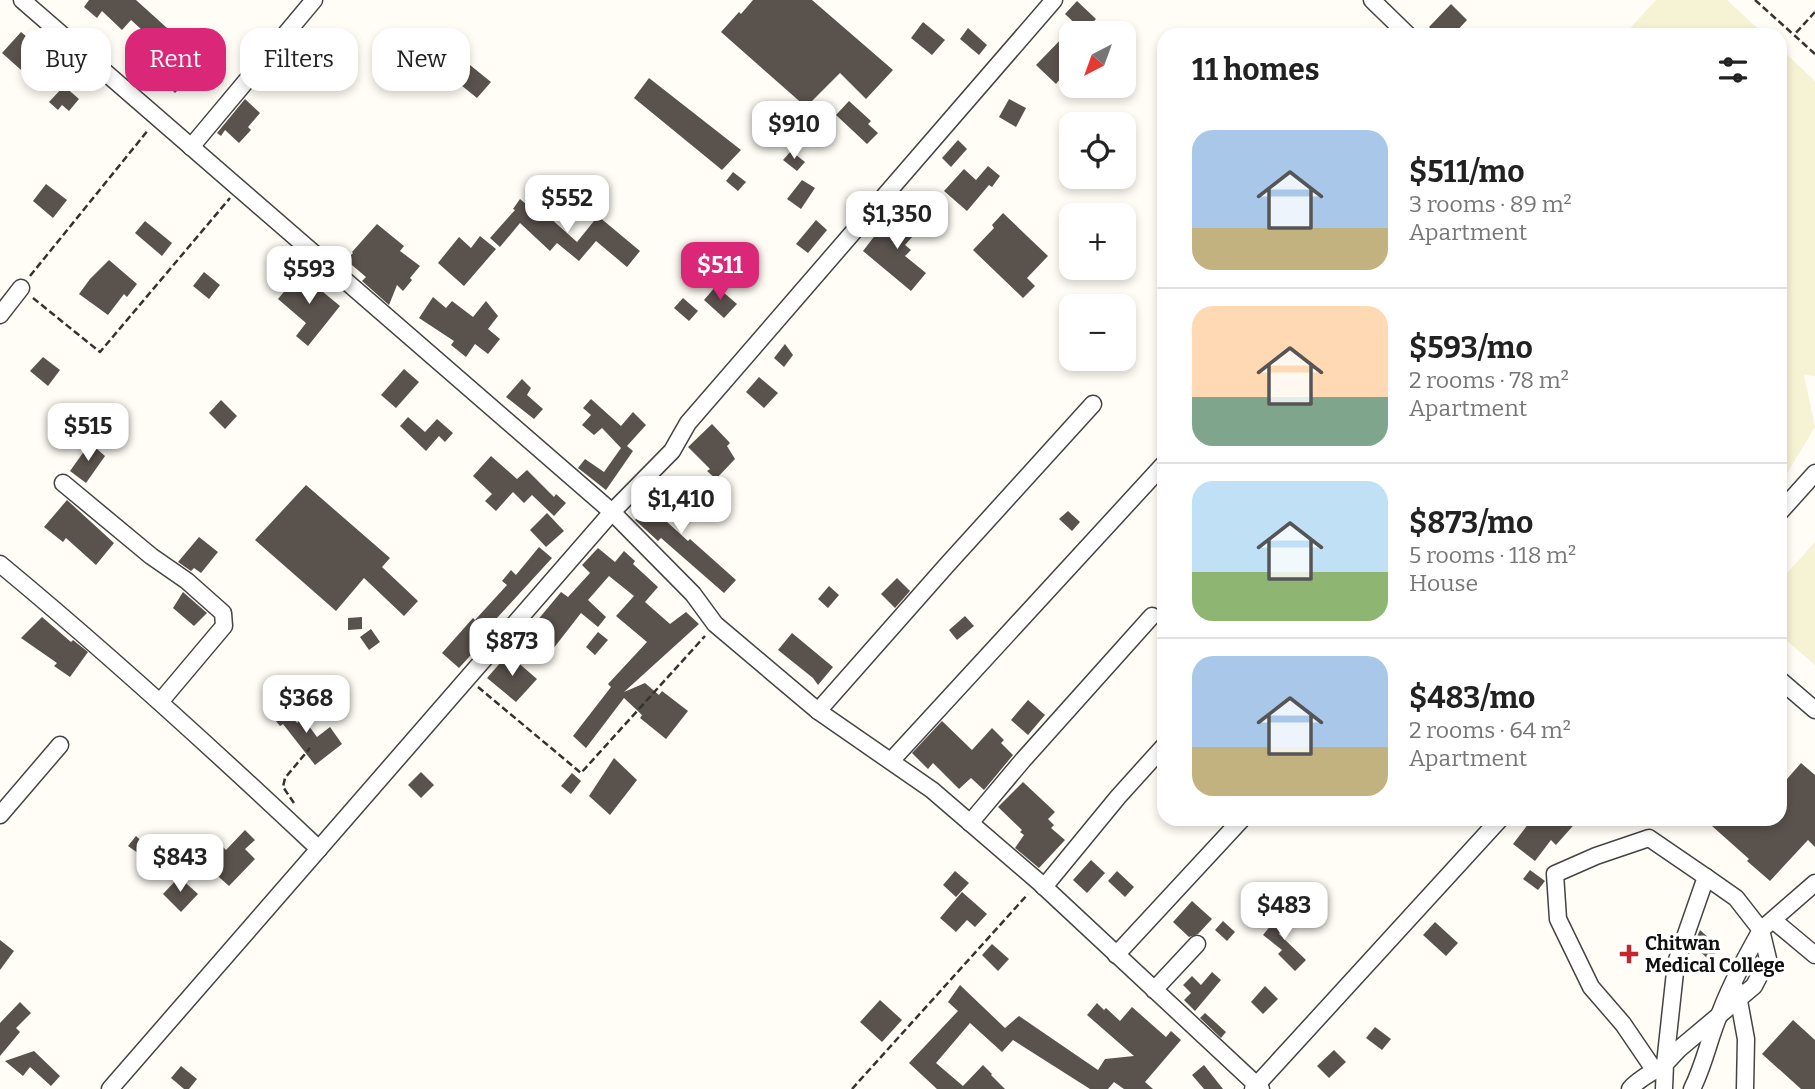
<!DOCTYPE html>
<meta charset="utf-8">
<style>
body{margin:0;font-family:Bitter,serif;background:#f2f2f2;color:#222;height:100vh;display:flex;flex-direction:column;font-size:26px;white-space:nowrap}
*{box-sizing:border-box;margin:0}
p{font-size:23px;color:#767676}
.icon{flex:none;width:38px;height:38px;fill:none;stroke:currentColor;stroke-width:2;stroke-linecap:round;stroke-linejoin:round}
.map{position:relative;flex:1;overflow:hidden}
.panel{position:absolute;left:1157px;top:28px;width:630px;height:798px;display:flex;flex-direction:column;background:#fff;border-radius:21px;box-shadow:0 4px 10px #0003}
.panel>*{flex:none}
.banner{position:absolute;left:21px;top:28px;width:665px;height:63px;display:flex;gap:14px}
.needle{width:46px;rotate:221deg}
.controls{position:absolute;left:1059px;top:21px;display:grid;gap:14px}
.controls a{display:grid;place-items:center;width:77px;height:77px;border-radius:14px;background:#fff;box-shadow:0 4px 10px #0003;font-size:35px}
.price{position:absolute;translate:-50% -60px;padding:0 16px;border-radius:14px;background:#fff;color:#222;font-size:23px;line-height:46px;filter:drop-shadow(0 2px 4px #0008)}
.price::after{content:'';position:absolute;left:50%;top:42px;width:21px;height:16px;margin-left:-10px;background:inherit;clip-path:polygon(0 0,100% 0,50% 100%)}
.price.on{background:#db2777;color:#fff}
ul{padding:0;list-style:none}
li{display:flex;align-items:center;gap:21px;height:175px;padding:0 35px}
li+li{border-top:2px solid #e0e0e0}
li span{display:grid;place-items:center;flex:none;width:196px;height:140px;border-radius:21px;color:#555}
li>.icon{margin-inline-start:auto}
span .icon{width:84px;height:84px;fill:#fffc;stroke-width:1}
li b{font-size:30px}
h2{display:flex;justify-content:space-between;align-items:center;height:84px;padding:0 35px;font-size:30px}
.pill{padding:0 24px;border-radius:21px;background:#fff;box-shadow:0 4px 10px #0003;font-size:24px;line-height:63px}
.pill.on{background:#db2777;color:#fff}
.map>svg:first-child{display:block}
</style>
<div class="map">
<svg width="1815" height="1089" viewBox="0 0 1815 1089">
<rect width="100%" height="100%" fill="#fffdf5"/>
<g fill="#f6f3d4">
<polygon points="1656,0 1727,0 1765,35 1624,35"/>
<polygon points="1780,48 1815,81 1815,376 1804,375 1815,427 1780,485"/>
<polygon points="1815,542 1815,665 1780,635 1780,581"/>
</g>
<g fill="#5a524d">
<polygon points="89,0 136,0 187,46 188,44 199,55 192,62 199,69 175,93 158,77 174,59 131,20 122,30 102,11 97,18 84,7"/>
<polygon points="753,0 812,0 893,70 866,99 840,73 806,107 721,32 739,12 741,14"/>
<polygon points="1077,1 1096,19 1084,32 1065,14"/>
<polygon points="1451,4 1467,20 1453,35 1438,35 1429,27"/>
<polygon points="923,22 945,40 932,55 911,38"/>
<polygon points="968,28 987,45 979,55 960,39"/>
<polygon points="1071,29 1071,65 1056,84 1036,65"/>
<polygon points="21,32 63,67 52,80 38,68 29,77 2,53"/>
<polygon points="470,65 491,82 477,98 456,81"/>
<polygon points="649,78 741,150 722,170 634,98"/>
<polygon points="64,86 79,99 69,111 62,105 58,110 49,102"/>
<polygon points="245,99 260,113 248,127 251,130 239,143 225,130 221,136 217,133"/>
<polygon points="1009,99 1026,108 1016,127 999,117"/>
<polygon points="849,101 871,121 868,124 878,133 867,144 836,115"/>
<polygon points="958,140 967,149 951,167 942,158"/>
<polygon points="791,151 805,162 797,171 783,160"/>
<polygon points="988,166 1000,176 992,187 989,185 967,211 944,191 964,169 976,180"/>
<polygon points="733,172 746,182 738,191 726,181"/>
<polygon points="802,180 815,188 801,209 787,199"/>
<polygon points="46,184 67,200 53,218 33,201"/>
<polygon points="520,199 546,221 549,217 577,242 598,216 640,251 627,267 596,241 579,261 557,243 550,251 520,223 500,247 490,238 515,210 513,209"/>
<polygon points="902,211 921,227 905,245 911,250 905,256 926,273 911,291 863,251 883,225 887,228"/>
<polygon points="1003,213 1048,256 1027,278 1035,286 1023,298 973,250 994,228 992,225"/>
<polygon points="816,220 827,230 808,253 796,244"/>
<polygon points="145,221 172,243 162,256 135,233"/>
<polygon points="377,224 404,246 400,251 420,266 410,278 412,280 403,291 397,285 389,305 362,281 366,277 346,260 353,253 352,252"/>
<polygon points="480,236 496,249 464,286 438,263 459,237 471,248"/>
<polygon points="109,260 137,284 127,297 124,294 108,315 79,294 90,279"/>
<polygon points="204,272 220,285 209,299 193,286"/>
<polygon points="299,274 320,283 317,287 340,306 308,346 296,336 306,323 278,299"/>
<polygon points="716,286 737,304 724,318 704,300"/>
<polygon points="433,297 446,308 452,301 473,317 486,301 498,316 488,329 500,339 488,354 475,344 466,357 451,345 454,341 419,318"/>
<polygon points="683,298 698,311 689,321 674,308"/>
<polygon points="785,344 793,355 784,367 774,358"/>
<polygon points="43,357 60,370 48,386 30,371"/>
<polygon points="404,369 419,382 396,408 381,395"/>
<polygon points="759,377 778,393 764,408 746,392"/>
<polygon points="522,379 531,388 527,395 543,409 534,419 506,397"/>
<polygon points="591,399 621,426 633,412 646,425 627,446 633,451 606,490 578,468 585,459 604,472 621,448 602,428 594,435 582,425 591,415 583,408"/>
<polygon points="221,400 237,416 225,429 209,413"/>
<polygon points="408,417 425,432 437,419 453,433 445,442 439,436 426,451 400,426"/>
<polygon points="712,424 730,443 727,446 735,459 716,479 707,471 710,469 688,447"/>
<polygon points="90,443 105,456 86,483 70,471"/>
<polygon points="491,456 517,479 527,470 554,497 556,494 566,503 554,516 532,495 524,503 513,492 496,511 485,501 492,494 473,476"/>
<polygon points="671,482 688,497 666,521 688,541 690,539 736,580 724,593 661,538 658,541 635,520"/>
<polygon points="693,482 705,482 706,496 694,496"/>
<polygon points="306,485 390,558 382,567 418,601 404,616 364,578 336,611 255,540"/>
<polygon points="67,500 114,543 96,565 66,538 63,542 44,527"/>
<polygon points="1068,511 1080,522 1072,531 1059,519"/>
<polygon points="547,513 564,531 546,547 530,530"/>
<polygon points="199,537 218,552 201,573 194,568 191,571 178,562"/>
<polygon points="539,547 552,558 486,630 490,634 459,668 442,653 473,618 475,620 507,585 502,581 511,570 516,575"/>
<polygon points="598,548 615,562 624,551 635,561 633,564 658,587 645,602 670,624 686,612 699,624 624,692 645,683 659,695 662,691 688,711 666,739 640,718 642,715 624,698 586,748 573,736 611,687 608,684 647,642 616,616 634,596 609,576 588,600 606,617 598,627 581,613 553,649 531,628 561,592 568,597 590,573 582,565"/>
<polygon points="897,578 910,591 895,608 881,594"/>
<polygon points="829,586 839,595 828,608 818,599"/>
<polygon points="183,592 207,613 194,626 173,608"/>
<polygon points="965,616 974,626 957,640 949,630"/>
<polygon points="42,617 71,642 73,640 88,652 70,677 54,666 57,663 21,638"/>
<polygon points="362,617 362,629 348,630 348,618"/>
<polygon points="371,629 380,642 369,650 360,637"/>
<polygon points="598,632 608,640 595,655 586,647"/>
<polygon points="792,633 833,667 818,685 813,678 778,650"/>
<polygon points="508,654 537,679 516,702 487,678"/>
<polygon points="278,700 297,723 303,718 317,737 330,727 342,744 315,765 283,724 280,726 267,710"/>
<polygon points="1028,700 1045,715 1028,735 1011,720"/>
<polygon points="942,721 972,750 992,728 1004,740 1001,743 1013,755 984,790 971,778 959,789 933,763 928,769 912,753"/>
<polygon points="614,758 637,780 610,815 589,796"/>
<polygon points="1801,763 1815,775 1815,847 1808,840 1770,881 1747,861 1749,859 1712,826 1718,819 1780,819 1780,787"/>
<polygon points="421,772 434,785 421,798 408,785"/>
<polygon points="572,773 581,781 571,794 561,786"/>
<polygon points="1023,782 1055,812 1048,819 1054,825 1051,828 1065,840 1039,868 1015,848 1024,835 1020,832 1022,830 998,807"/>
<polygon points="1532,819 1579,819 1556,845 1551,840 1535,861 1513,844"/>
<polygon points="245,830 255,840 245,849 255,859 229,886 211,870 182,850 190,840 208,853 217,841 226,850"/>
<polygon points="136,836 164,862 159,868 128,846"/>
<polygon points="1091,860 1105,873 1087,893 1073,880"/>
<polygon points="1530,870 1545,881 1538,890 1523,879"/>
<polygon points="955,871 969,883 956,897 943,885"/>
<polygon points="1117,871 1134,887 1125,897 1108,881"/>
<polygon points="179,877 198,894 181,912 163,894"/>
<polygon points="962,892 987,914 975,927 967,920 956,932 940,918"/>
<polygon points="1192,901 1212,919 1198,934 1189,937 1173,922"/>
<polygon points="1283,910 1292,918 1279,934 1306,960 1295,971 1278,954 1282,950 1263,935"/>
<polygon points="1223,921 1235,932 1227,941 1215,930"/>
<polygon points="1435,922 1458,943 1446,956 1423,935"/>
<polygon points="1700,930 1720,948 1709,960 1693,945"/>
<polygon points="0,940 14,951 0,970"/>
<polygon points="992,944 1009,959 998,971 982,955"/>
<polygon points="1212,972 1221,980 1195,1011 1184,1000 1191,993 1183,985 1192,976 1201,985"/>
<polygon points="960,985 1005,1028 1019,1016 1098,1070 1105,1059 1134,1056 1087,1015 1097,1003 1104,1010 1106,1008 1120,1021 1132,1007 1166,1037 1171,1031 1181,1040 1145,1082 1153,1089 1124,1089 1114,1082 1108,1089 1090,1089 1013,1040 1002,1052 970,1023 936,1063 963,1086 983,1065 992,1074 991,1075 1005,1089 937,1089 909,1063 958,1011 948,1002"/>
<polygon points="1265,986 1278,999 1263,1014 1251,1002"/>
<polygon points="880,1000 902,1020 882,1042 860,1022"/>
<polygon points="20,1002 31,1013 16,1028 20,1032 0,1056 0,1023"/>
<polygon points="1205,1013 1226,1032 1221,1038 1200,1018"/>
<polygon points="1793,1020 1815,1040 1815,1089 1801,1089 1762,1054"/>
<polygon points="1375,1027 1391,1039 1382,1050 1366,1038"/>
<polygon points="1334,1050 1346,1062 1329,1078 1317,1066"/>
<polygon points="34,1051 60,1076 51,1086 30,1067 23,1076 5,1061"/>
<polygon points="1204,1065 1223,1089 1204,1089 1192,1075"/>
<polygon points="181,1066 197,1079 189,1089 184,1089 171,1078"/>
</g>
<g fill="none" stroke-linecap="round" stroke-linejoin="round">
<g stroke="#444" stroke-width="19">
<g id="minor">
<polyline points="22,0 612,512 693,594 715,624 818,711 932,790 1039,882 1261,1089"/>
<polyline points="1372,0 1408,35"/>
<polyline points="191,147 314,0"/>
<polyline points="0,315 21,288"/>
<polyline points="63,483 151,556 187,581 223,613 224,626 160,702"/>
<polyline points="1780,512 1815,473"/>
<path d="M0 564C110 655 215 751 319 849"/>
<polyline points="1780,680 1815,710"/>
<polyline points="818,711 946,566 1093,404"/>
<polyline points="891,761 1164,464"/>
<polyline points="0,815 60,745"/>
<polyline points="970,823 1023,760 1152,616"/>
<polyline points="1044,887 1118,797 1164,746"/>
<polyline points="1773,920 1815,955"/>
<polyline points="1116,955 1242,819"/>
<polyline points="1154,990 1197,944"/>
<polyline points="1737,990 1746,1039 1745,1089"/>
<polyline points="110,1089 612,512 672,451 688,423 1054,0"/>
<polyline points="1253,1089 1500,819"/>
<path d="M1630 1089C1639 1078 1654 1072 1665 1064L1676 963 1706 877 1649 838 1596 856 1555 874 1558 919 1591 987 1623 1024 1655 1071"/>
<polyline points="1664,1089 1665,1064 1679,1049 1754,986 1768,959 1761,930 1815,883"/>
<path d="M1692 1089C1705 1063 1709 1038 1720 1013 1731 984 1746 957 1761 930L1736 898 1706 877"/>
</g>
</g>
<g stroke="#333" stroke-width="2.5" stroke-dasharray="7 3.5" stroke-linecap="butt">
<polyline points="1755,0 1794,35"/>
<polyline points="1815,12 1794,35 1815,54"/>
<polyline points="30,276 149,129"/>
<polyline points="33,298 100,352 230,198"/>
<polyline points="478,687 581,773 705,636"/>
<polyline points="294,803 283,787 285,778 310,748"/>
<polyline points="852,1089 1028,894"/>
</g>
<use href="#minor" stroke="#fff" stroke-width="16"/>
</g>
<path fill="#c4262e" stroke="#fff" stroke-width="2.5" d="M1625.5 943.5h7v7h7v7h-7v7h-7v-7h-7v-7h7z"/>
<g text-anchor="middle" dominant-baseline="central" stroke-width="7" stroke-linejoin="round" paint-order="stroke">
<g font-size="19" font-weight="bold" fill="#111" stroke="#fff" text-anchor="start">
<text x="1645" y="943">Chitwan<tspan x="1645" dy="22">Medical College</tspan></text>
</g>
</g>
</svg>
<div class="controls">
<a><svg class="needle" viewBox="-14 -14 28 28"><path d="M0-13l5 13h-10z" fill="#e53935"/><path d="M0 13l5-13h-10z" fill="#767676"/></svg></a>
<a><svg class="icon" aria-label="locate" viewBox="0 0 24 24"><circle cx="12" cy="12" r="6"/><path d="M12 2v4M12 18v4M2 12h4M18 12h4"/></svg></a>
<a>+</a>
<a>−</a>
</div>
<b class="price" style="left:794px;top:161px">$910</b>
<b class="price" style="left:567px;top:235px">$552</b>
<b class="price" style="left:897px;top:251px">$1,350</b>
<b class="price on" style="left:720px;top:302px">$511</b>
<b class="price" style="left:309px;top:306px">$593</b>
<b class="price" style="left:88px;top:463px">$515</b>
<b class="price" style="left:681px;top:536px">$1,410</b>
<b class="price" style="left:512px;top:678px">$873</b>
<b class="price" style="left:306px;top:735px">$368</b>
<b class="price" style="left:180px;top:894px">$843</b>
<b class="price" style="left:1284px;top:942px">$483</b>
<div class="banner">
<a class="pill">Buy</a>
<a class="pill on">Rent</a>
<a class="pill">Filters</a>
<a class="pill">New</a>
</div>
<section class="panel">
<h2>11 homes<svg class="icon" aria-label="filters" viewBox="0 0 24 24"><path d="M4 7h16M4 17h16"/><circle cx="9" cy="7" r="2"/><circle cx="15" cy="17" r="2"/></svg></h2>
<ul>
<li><span style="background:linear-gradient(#a9c7e8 70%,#c2b280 0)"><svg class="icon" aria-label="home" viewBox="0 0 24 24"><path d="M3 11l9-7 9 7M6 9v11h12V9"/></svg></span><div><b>$511/mo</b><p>3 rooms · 89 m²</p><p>Apartment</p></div></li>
<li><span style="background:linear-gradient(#ffd9b3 65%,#7fa58c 0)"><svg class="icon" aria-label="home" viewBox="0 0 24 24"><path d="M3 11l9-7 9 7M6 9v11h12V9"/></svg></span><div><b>$593/mo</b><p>2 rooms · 78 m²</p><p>Apartment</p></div></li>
<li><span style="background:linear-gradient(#bfe0f5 65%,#8fb573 0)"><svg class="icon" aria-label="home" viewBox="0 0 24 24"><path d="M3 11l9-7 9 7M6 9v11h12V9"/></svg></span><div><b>$873/mo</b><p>5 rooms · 118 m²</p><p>House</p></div></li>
<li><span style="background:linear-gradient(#a9c7e8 65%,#c2b280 0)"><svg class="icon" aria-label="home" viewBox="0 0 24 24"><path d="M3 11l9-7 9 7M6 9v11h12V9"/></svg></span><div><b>$483/mo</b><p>2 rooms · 64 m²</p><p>Apartment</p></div></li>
</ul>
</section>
</div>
